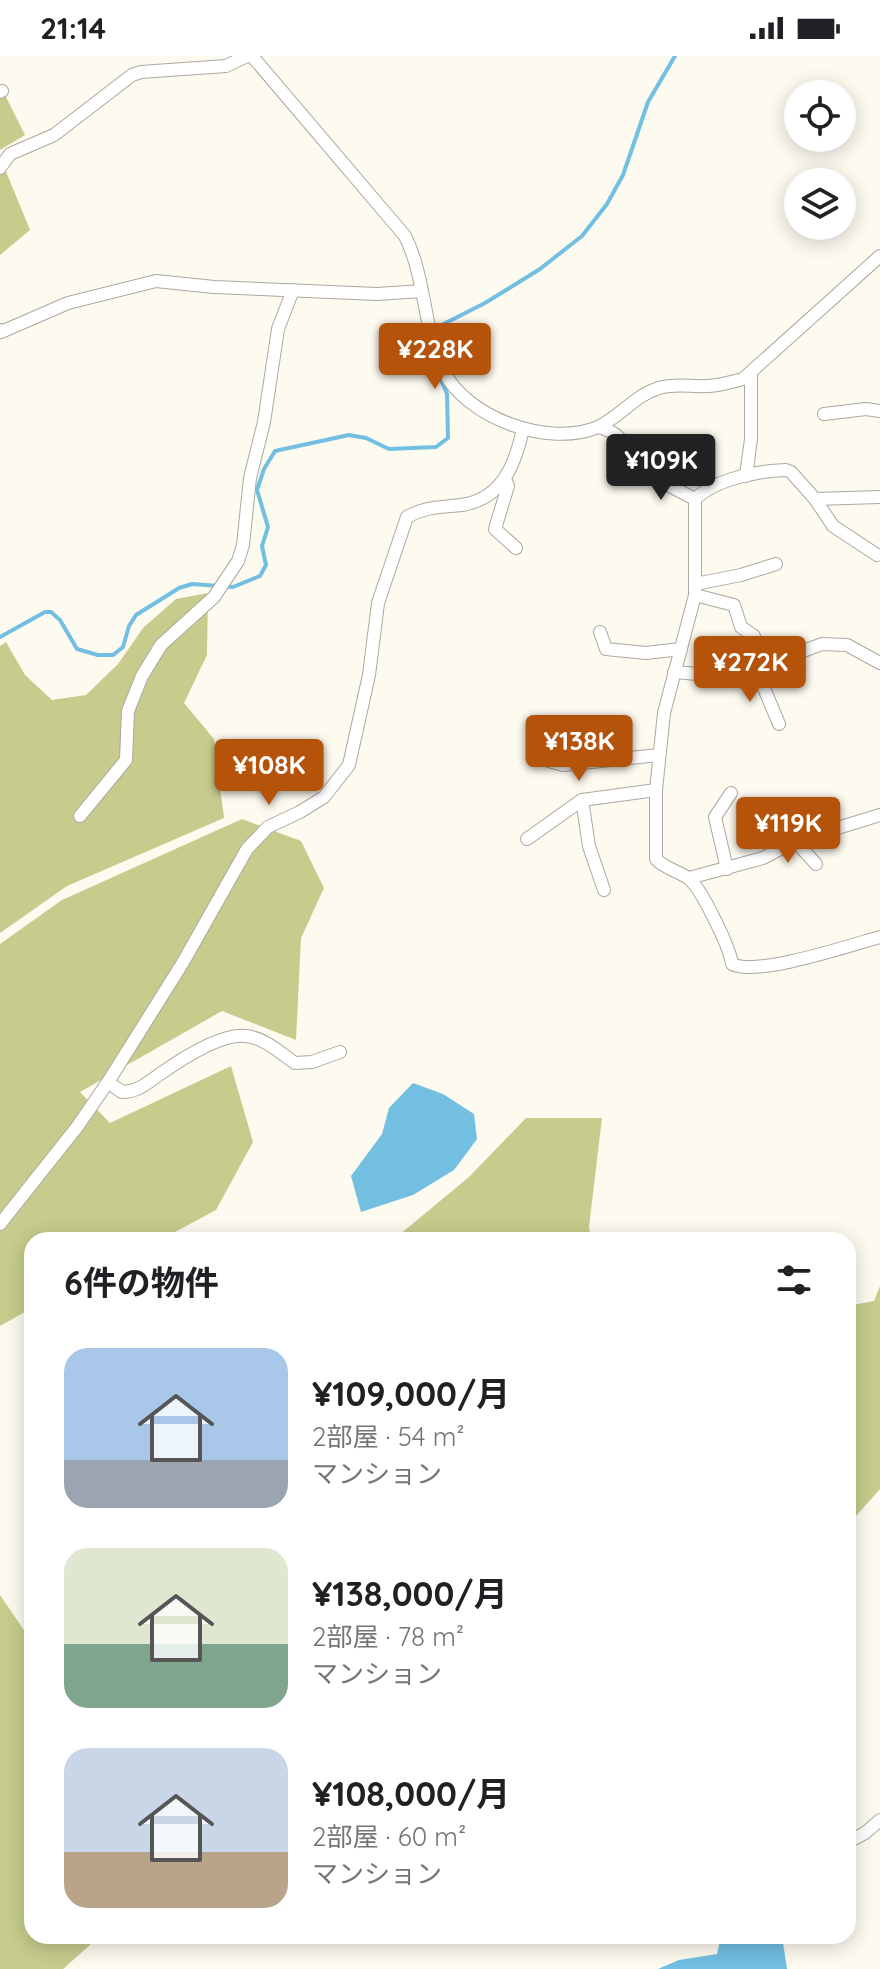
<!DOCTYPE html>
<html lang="ja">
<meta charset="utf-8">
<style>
body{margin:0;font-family:Quicksand,"Noto Sans JP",sans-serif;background:#f6f6f6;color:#202124;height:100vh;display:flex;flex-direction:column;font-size:30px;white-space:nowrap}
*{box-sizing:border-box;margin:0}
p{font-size:26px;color:#757577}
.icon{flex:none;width:44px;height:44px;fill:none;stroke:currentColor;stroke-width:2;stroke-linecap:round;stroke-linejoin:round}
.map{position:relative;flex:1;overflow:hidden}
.sheet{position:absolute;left:24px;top:1176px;width:832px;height:712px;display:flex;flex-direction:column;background:#fff;border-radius:24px;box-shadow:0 4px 20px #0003}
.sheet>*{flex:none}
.buttons{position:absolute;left:784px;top:24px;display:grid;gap:16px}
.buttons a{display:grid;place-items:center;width:72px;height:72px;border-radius:50%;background:#fff;box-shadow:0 4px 20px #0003;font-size:40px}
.price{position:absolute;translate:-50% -68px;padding:0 18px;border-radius:8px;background:#b45309;color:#fff;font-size:26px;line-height:52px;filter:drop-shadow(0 2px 4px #0008)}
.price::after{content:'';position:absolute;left:50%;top:48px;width:24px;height:18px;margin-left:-12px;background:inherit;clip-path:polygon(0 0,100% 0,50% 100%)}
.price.current{background:#222;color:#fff}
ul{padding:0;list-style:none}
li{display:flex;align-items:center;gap:24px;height:200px;padding:0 40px}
li span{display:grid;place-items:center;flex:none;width:224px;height:160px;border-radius:24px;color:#555}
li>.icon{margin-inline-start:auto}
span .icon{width:96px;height:96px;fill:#fffc;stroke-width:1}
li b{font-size:34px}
h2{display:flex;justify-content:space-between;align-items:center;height:96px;padding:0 40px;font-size:34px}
.status{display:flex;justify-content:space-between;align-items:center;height:56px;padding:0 40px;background:#fff;direction:ltr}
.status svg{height:22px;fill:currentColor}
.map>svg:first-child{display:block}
</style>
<div class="status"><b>21:14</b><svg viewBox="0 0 49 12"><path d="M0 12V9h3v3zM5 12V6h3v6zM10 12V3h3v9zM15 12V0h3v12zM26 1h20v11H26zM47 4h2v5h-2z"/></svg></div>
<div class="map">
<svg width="880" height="1913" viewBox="0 0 880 1913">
<rect width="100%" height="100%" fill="#fdfaf0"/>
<g fill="#c7cc8d">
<polygon points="0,29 25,79 0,94"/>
<polygon points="0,101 30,174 0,199"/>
<polygon points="208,537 207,599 184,647 214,683 224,762 67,830 0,877 0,590 6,586 25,619 52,644 86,639 118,608 143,572 176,543"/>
<polygon points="242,763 301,785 324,832 301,882 296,984 222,955 80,1036 110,1067 231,1010 253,1086 216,1154 160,1184 32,1184 32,1252 0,1270 0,888 62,844"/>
<polygon points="526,1062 602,1062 589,1171 591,1184 393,1184 469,1121"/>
<polygon points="880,1230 880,1433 848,1469 848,1250 874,1245"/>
<polygon points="0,1539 32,1586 32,1880 100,1880 63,1913 0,1913"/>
</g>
<g fill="#72bfe2">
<polygon points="413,1027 443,1038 474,1058 477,1083 454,1114 413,1139 361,1156 351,1120 382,1078 389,1052"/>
<polygon points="721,1880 782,1880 787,1913 658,1913 679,1904 717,1898"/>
</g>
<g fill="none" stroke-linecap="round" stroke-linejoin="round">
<g stroke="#72bfe2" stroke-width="4">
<polyline points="433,304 422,279 485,247 540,213 582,180 607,148 623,119 648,46 675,0"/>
<polyline points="0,581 45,556 51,556 60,564 77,593 98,599 113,599 123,591 129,570 136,559 179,532 192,528 233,531 260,520 266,509 262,490 268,471 257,434 264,413 275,395 349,379 366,382 389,393 436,391 448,382 447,338 438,316"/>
</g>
<g stroke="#aba99f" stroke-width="14">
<g id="minor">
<path d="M252 0 405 180C426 222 423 272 443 314 466 362 549 392 598 371 620 361 635 339 659 332 676 327 690 331 707 330 719 330 731 326 743 323L880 200"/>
<polyline points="0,36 2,35"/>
<polyline points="0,112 10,98 54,79 132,19 141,16 226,10 247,0"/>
<polyline points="0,274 1,276 68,247 156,225 214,231 377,238 422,235"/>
<polyline points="824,358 866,353 880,355"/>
<path d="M598 371C628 379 621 392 640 409 657 424 675 433 695 443V539L664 657 656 734V803C664 812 678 815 688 822 701 831 730 892 732 908 756 921 851 889 880 881"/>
<polyline points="746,420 751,383 751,318"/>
<polyline points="505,423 508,430 495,473 516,492"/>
<path d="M695 443C716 423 757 415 786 414L791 416 815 443 833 470 877 499"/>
<polyline points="815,443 880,441"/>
<polyline points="695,528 741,519 776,508"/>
<polyline points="695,539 734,549 741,571 754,580"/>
<polyline points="600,576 606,593 646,597 681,593"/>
<polyline points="756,613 779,668"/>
<polyline points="674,616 709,619 736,610 756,613 822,588 847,589 880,607"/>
<polyline points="537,687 549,705 563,709 659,699"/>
<polyline points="582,744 589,790 604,834"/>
<polyline points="80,760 126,704 128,655 142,620 161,589 214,541 238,505 243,489 250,422 264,366 278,273 293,234"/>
<polyline points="787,763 795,785 816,808"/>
<polyline points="527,783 582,744 656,734"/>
<polyline points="727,813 715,761 731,737"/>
<polyline points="689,822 763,802 795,785 880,759"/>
<path d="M108 1026 122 1036C138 1036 147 1027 160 1018 180 1004 221 977 246 980 265 982 280 997 295 1007L312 1006 340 996"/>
<path d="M0 1168 77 1071 108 1026 182 908 247 793 268 771 300 756 324 741 349 709 369 619 378 547 407 461C427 449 445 452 467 448 504 440 516 405 523 373"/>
<polyline points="848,1786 865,1777 880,1764"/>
</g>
</g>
<use href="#minor" stroke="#fff" stroke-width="12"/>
</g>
</svg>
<div class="buttons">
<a><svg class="icon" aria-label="locate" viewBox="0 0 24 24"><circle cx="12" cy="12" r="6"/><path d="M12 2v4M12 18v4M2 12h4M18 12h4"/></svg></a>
<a><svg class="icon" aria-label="layers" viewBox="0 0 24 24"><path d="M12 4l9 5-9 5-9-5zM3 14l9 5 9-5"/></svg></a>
</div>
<b class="price" style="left:435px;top:335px">¥228K</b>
<b class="price current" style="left:661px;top:446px">¥109K</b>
<b class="price" style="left:750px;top:648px">¥272K</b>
<b class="price" style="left:579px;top:727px">¥138K</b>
<b class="price" style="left:269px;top:751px">¥108K</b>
<b class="price" style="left:788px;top:809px">¥119K</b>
<section class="sheet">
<h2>6件の物件<svg class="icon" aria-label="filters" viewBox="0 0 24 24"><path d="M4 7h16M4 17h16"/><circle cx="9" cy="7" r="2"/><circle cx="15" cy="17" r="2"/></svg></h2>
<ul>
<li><span style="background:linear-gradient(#a9c7e8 70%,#9aa5b1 0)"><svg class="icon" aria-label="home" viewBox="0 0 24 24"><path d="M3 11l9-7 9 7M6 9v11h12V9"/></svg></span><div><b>¥109,000/月</b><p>2部屋 · 54 m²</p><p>マンション</p></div></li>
<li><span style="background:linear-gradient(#dfe7d0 60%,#7fa58c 0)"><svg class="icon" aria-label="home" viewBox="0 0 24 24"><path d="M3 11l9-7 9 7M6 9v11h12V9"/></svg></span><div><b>¥138,000/月</b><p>2部屋 · 78 m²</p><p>マンション</p></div></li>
<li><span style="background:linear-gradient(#c9d6e8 65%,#b9a48a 0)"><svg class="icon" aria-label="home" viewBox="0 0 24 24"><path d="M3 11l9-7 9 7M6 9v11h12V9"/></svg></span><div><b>¥108,000/月</b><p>2部屋 · 60 m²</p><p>マンション</p></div></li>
</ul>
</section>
</div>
